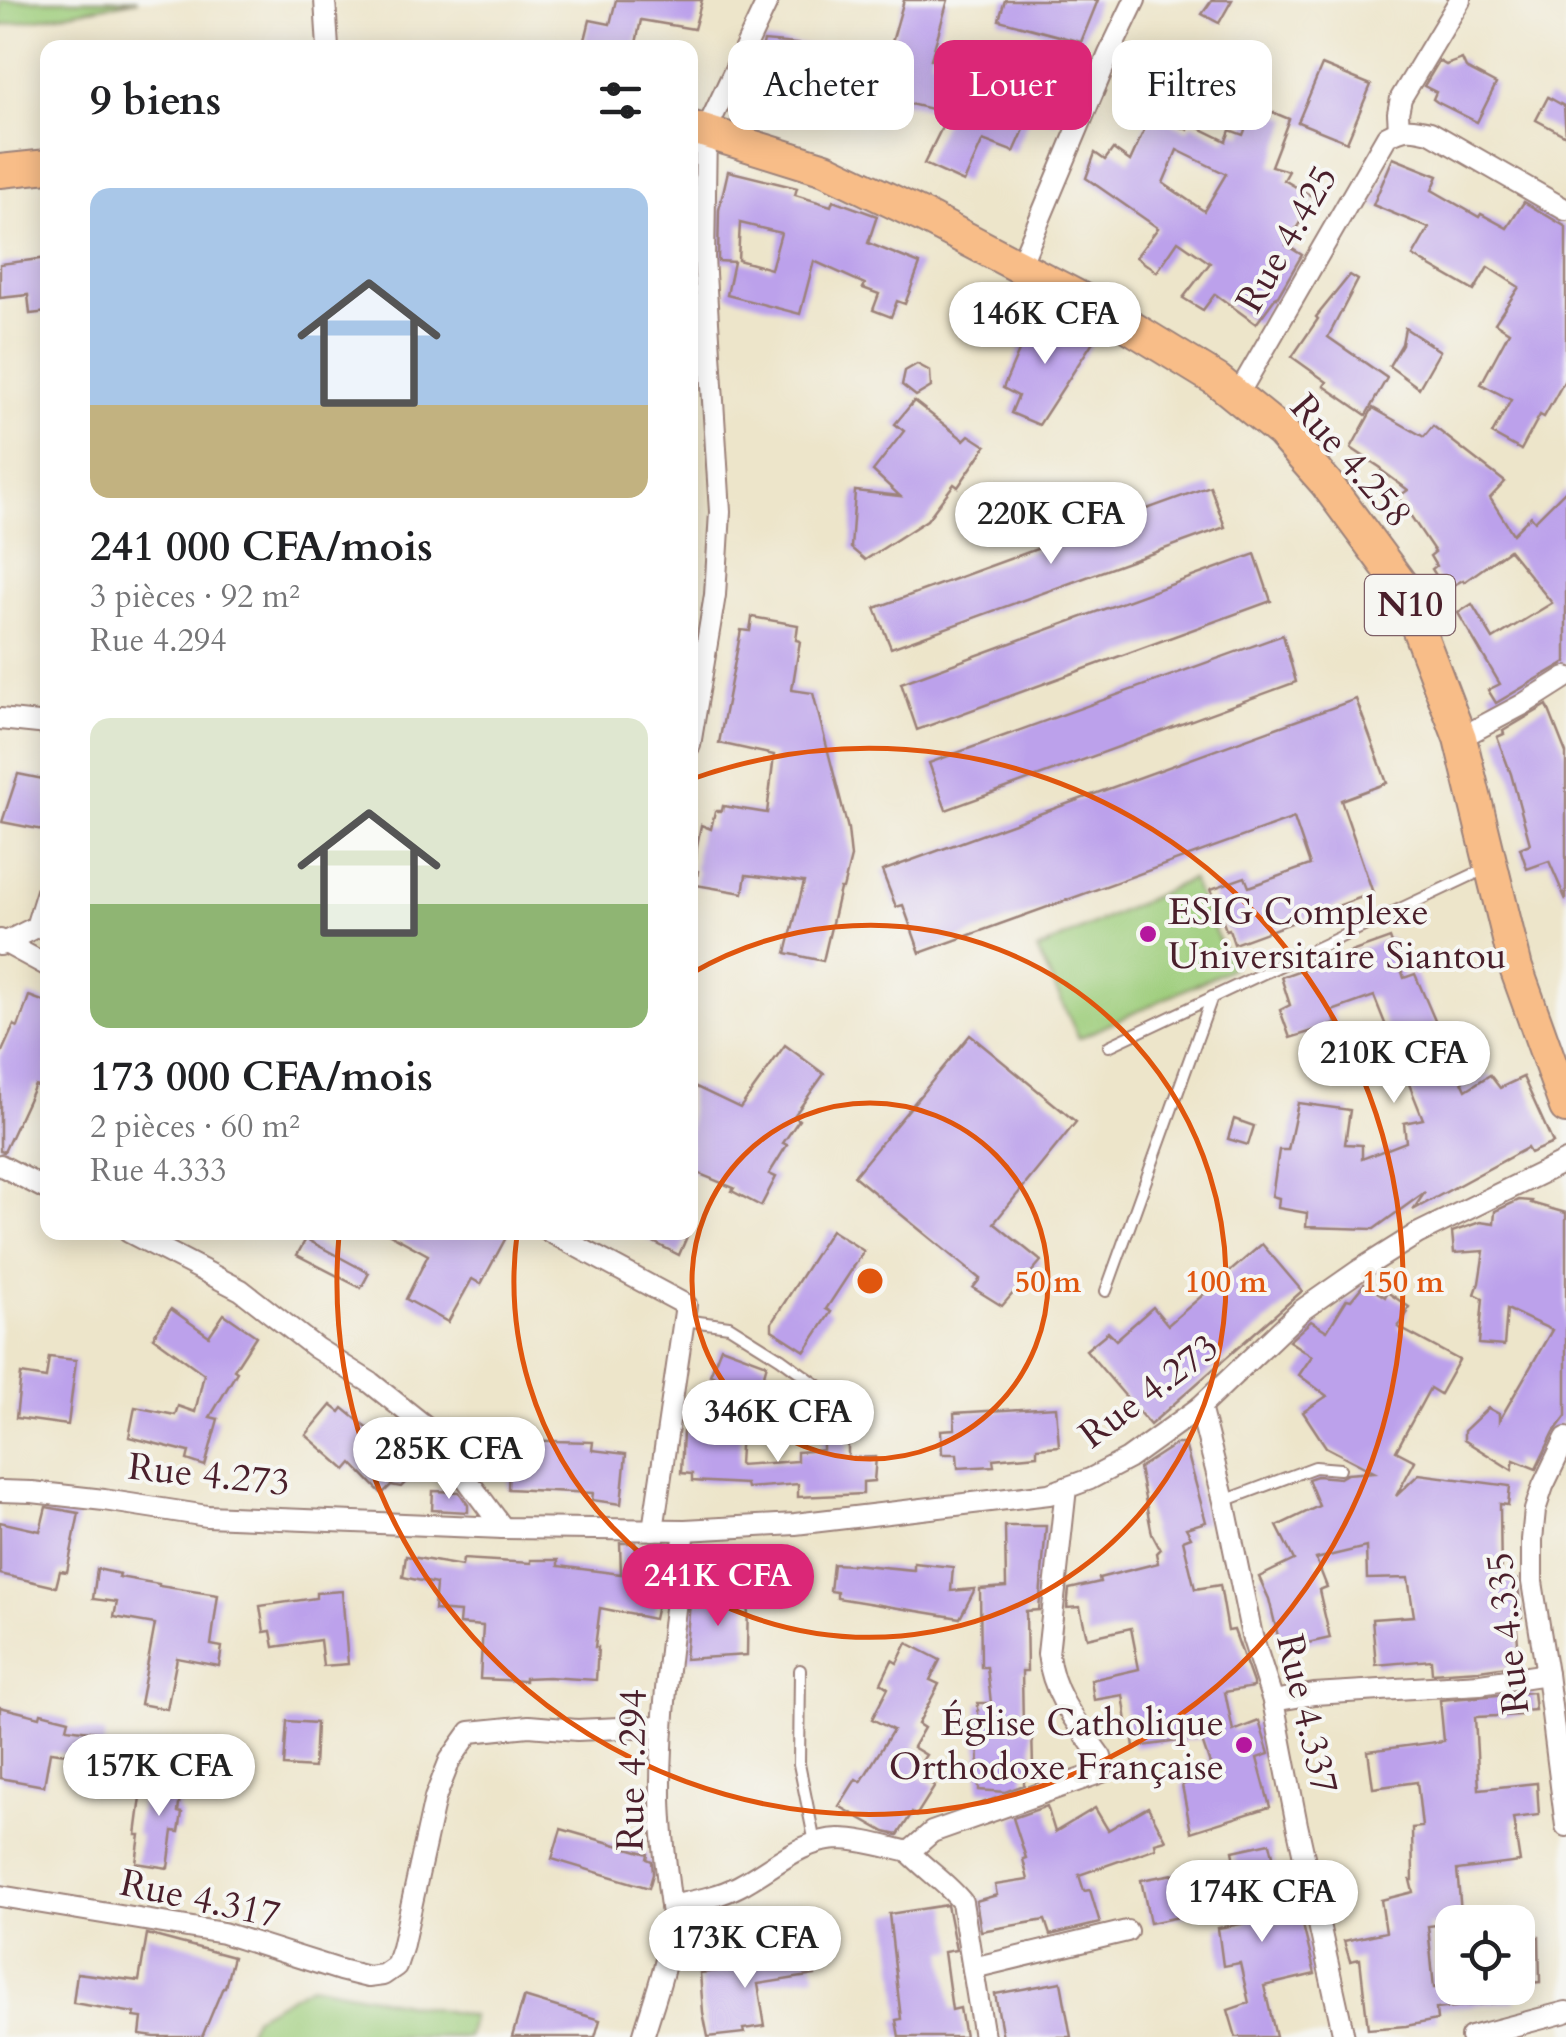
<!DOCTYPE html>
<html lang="fr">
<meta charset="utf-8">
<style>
body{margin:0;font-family:Cardo,serif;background:#f6f6f6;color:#202124;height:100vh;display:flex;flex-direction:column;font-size:38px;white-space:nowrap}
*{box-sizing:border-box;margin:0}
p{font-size:32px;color:#757577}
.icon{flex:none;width:55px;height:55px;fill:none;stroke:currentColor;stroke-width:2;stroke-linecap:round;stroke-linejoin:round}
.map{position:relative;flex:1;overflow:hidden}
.details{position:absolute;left:40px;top:40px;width:658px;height:1200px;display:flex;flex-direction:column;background:#fff;border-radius:20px;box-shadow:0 5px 25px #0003}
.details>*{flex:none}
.banner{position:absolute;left:728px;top:40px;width:688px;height:90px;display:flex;gap:20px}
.controls{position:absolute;left:1435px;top:1905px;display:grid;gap:20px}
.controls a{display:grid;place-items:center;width:100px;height:100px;border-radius:20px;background:#fff;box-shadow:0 5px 25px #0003;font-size:50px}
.price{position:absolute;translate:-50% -85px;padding:0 22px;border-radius:35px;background:#fff;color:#222;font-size:32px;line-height:65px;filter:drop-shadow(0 2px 5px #0008)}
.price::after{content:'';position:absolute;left:50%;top:60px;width:30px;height:22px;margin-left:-15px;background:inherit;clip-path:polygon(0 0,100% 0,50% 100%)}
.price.on{background:#db2777;color:#fff}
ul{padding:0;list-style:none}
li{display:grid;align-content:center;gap:20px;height:530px;padding:0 50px}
li span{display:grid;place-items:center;height:310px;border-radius:20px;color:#555}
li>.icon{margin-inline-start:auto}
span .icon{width:180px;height:180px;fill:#fffc;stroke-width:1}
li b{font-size:42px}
h2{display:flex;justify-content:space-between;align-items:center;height:120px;padding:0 50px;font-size:42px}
.pill{padding:0 35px;border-radius:20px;background:#fff;box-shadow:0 5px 25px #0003;font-size:35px;line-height:90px}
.pill.on{background:#db2777;color:#fff}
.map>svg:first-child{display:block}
</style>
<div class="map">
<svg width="1566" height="2037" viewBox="0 0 1566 2037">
<rect width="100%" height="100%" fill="#f6f6f2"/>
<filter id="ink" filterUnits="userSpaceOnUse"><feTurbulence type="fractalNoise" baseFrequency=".01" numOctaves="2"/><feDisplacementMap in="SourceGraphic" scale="20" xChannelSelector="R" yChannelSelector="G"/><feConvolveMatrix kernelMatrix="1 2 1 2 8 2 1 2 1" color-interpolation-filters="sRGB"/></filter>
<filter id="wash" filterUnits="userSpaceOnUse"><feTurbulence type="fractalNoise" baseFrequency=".0048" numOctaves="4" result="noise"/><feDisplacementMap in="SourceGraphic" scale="40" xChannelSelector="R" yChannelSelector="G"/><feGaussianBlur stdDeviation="2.25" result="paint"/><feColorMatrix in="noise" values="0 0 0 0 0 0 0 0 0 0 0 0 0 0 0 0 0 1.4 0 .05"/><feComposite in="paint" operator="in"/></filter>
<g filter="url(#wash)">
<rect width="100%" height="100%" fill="#ede5ca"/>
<g fill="#9ecd7b" stroke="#747653" stroke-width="2.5">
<polygon points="0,0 138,0 0,26"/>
<polygon points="1191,879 1232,968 1079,1038 1037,950"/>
<polygon points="311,1985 472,2016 468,2037 245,2037 254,2017"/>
</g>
<g id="blocks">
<g fill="#bca1eb" fill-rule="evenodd">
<polygon points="616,0 702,0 694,29 641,20 635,48 583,48 590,20 610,24"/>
<polygon points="904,0 948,0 931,59 973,69 977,60 1068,92 1062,110 1060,109 1055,122 1031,114 1014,152 983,140 964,182 924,164 949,113 867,94 866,101 829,98 830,88 785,84 784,91 754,87 764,41 883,52 884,47 890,49"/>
<polygon points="1005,0 1098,0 1081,42 999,20"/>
<polygon points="1212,0 1232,0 1219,23 1202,14"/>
<polygon points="1462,59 1466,68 1496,84 1477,122 1437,102 1433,99 1436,92 1424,86 1439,61 1446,65"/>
<polygon points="1322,65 1371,85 1347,142 1298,122"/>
<polygon points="1548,97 1564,106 1566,136 1536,120"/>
<path d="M1265 109 1289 119 1271 166 1289 171 1284 180 1315 198 1286 245 1302 255 1277 298 1276 297 1256 324 1215 294 1203 310 1183 298 1210 263 1178 241 1157 272 1136 257 1158 228 1086 178 1095 153 1105 160 1113 149 1130 161 1149 119 1158 122 1160 118 1188 130 1191 124 1226 141 1230 130 1243 135 1251 115 1260 119ZM1177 150 1226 174 1204 211 1163 183Z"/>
<polygon points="1393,158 1438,176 1432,190 1479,217 1481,214 1507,228 1524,202 1566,227 1566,378 1544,417 1540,415 1521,450 1492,434 1511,400 1481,384 1509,332 1495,323 1519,287 1488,267 1474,291 1413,256 1429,228 1373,205"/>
<path d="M728 171 797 188 795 195 831 206 833 200 877 216 868 243 920 264 905 304 897 301 891 317 873 310 879 294 863 288 865 284 814 261 800 314 727 295 734 262 718 261V258L719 210ZM740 223 781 233 771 269 738 260Z"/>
<polygon points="48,258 48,312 30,314 28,295 0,298 0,264"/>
<polygon points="1350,275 1358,280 1328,337 1387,378 1366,415 1324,386 1327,382 1292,357 1318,319 1316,317"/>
<polygon points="1034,316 1064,330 1069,321 1096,337 1039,425 1011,413 1018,396 1003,388"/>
<polygon points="1405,328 1440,351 1419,388 1389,366 1402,344"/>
<polygon points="917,364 930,371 931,387 916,396 902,385 905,371"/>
<polygon points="914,401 964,440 969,435 986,446 958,487 954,484 927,520 865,560 851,548 855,491 900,496 873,471 904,431 895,424"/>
<polygon points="1373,408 1424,437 1433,426 1505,482 1490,498 1513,534 1531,516 1535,521 1566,490 1566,662 1496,703 1488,690 1500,684 1458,613 1472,604 1493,639 1552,603 1509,550 1464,582 1463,580 1445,590 1432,569 1436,566 1430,556 1435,552 1398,497 1408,490 1381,470 1381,468 1351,448"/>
<polygon points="1210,486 1225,527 891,648 875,608"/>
<polygon points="1255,554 1271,601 917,730 901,683"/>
<polygon points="752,617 798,625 796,640 800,641 792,690 813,693 848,829 851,857 843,889 840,889 823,961 786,953 804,882 746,875 743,893 696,885 698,871 695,870 697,846 701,825 711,829 715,811 722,811 723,806 767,813 774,755 719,743 741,630 750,631"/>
<polygon points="1283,635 1296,682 946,810 929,763"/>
<polygon points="1356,699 1387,783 1341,800 1373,893 1234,944 1229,929 1226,930 1211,889 1245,877 1249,887 1310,865 1294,818 920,953 903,905 896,907 882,871"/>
<polygon points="1547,705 1566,753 1566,900 1549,861 1527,869 1520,848 1530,844 1511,774 1497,737 1504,734 1503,731"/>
<polygon points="18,774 48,780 48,831 2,822"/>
<polygon points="1390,938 1404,978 1415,974 1436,1023 1433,1025 1445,1057 1450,1055 1466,1090 1490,1075 1500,1088 1523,1077 1553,1143 1530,1153 1527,1148 1413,1210 1425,1192 1374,1229 1306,1227 1307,1213 1278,1208 1279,1198 1272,1196 1279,1150 1288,1150 1298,1103 1350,1110 1345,1144 1362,1145 1362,1159 1406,1142 1404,1123 1423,1119 1374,996 1332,1011 1336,1024 1290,1038 1280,1010 1290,1005 1281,977"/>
<polygon points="29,996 48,1003 48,1090 35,1085 4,1152 0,1151 0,1056 14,1025 18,1027"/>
<polygon points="970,1035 1076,1122 994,1223 1041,1261 1002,1306 973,1288 980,1279 854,1176"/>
<polygon points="785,1045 824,1074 794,1116 799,1120 783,1143 787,1145 769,1174 776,1177 761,1206 732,1191 734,1188 690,1170 690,1084 740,1108"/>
<polygon points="1234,1119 1254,1126 1248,1145 1228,1139"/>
<polygon points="1519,1200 1532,1201 1531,1203 1566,1213 1566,1416 1554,1432 1536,1469 1514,1460 1512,1470 1464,1440 1464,1431 1488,1408 1499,1414 1499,1421 1552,1330 1507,1309 1504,1346 1479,1344 1483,1298 1475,1294 1479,1283 1484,1251 1454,1253 1452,1232 1480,1222 1494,1224 1495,1211"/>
<polygon points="831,1230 864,1251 826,1309 831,1312 805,1351 772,1330 772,1322"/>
<polygon points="386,1232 509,1232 481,1284 472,1279 448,1322 406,1299 428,1255"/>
<polygon points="634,1232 689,1232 679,1255"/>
<polygon points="306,1239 369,1273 361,1288 297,1255"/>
<polygon points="1262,1244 1302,1291 1150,1425 1086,1350 1108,1332 1116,1340 1153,1307 1168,1325"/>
<polygon points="1364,1284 1385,1297 1387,1292 1409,1307 1406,1311 1408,1312 1398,1327 1459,1360 1440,1394 1430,1388 1396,1451 1415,1461 1396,1496 1419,1474 1510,1486 1508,1505 1500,1504 1501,1582 1517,1580 1522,1617 1516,1618 1519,1657 1514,1665 1479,1670 1432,1673 1431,1660 1376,1665 1372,1619 1414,1616 1408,1578 1367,1579 1366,1547 1316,1559 1327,1587 1319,1590 1330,1638 1281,1649 1269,1599 1259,1577 1294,1560 1277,1526 1319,1506 1308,1479 1317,1476 1340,1478 1347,1474 1374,1472 1326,1447 1303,1412 1327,1396 1299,1375 1312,1356 1289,1341 1311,1321 1327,1331 1347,1299 1351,1300"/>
<polygon points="171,1309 209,1336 224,1314 256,1336 234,1370 237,1372 210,1417 218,1419 205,1466 187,1460 189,1452 129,1437 135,1407 175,1415 178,1406 195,1412 204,1374 153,1337"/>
<polygon points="721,1347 767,1364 759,1392 710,1375"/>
<polygon points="49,1357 76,1360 68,1425 16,1418 21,1374 46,1378"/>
<polygon points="331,1405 340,1412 343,1408 383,1441 396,1428 424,1456 414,1466 418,1470 401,1487 391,1485 382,1494 352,1463 346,1470 306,1435"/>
<polygon points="1056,1407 1059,1446 1037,1448 1037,1455 993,1459 994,1466 958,1468 957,1454 942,1454 941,1430 955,1429 954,1413"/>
<polygon points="848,1427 848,1458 876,1457 874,1481 863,1482 863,1494 798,1497 798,1484 747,1488 746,1484 692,1481 692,1474 681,1473 683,1432 713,1433 714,1428 741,1430 739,1465 797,1461 797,1452 823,1450 823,1429"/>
<polygon points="510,1440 593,1442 592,1450 626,1454 621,1504 592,1500 593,1493 508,1489"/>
<polygon points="1176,1444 1185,1444 1206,1522 1186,1528 1191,1537 1183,1540 1195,1589 1220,1585 1228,1631 1234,1630 1253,1683 1253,1687 1225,1692 1233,1731 1259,1721 1269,1754 1257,1758 1270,1807 1191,1832 1182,1785 1213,1773 1201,1738 1134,1747 1132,1734 1129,1735 1123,1695 1094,1700 1091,1680 1139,1669 1131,1628 1087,1638 1080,1607 1067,1608 1069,1589 1100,1582 1099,1578 1158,1563 1156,1553 1160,1549 1152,1534 1139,1468"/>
<polygon points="433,1491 459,1492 468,1505 468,1512 432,1510"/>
<polygon points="46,1507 79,1513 67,1572 60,1571 56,1587 0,1574 0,1522 40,1531"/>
<polygon points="1005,1526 1046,1526 1039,1610 1026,1611 1027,1671 1022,1671 1023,1729 1032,1729 1033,1768 1024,1767 1024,1785 1005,1792 979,1790 978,1703 991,1703 987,1667 981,1667 980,1589 1006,1587"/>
<polygon points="620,1543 635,1543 638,1576 662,1582 654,1619 600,1608 595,1647 598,1647 596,1680 548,1677 525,1678 525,1681 480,1679 483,1626 459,1624 460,1612 434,1610 436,1584 403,1577 406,1556 462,1566 463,1559 531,1563 531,1560 558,1560 558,1566 621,1574"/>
<polygon points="914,1563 953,1567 951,1591 975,1589 960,1618 837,1598 837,1592 830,1591 833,1564 852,1565 852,1564 914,1570"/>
<polygon points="97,1569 120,1574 119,1577 159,1584 159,1586 218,1595 211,1645 222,1647 219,1666 177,1658 167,1709 140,1704 155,1624 114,1617 117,1602 93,1599"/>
<polygon points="342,1591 348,1664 323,1666 320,1640 274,1647 271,1631 264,1632 260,1606 316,1598 316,1593"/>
<polygon points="748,1597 747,1655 685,1659 690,1602"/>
<polygon points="907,1643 940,1660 930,1680 939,1684 918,1724 924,1728 913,1747 926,1755 914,1773 935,1786 916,1816 912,1813 898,1835 885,1832 839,1806 856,1779 861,1782 893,1730 872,1719 888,1688 881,1683 892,1660 897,1663"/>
<polygon points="1533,1692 1535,1710 1522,1711 1522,1715 1475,1717 1479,1789 1537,1783 1539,1815 1513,1818 1520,1862 1457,1870 1462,1922 1428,1926 1434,1988 1514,1988 1515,2001 1436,2009 1437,2020 1406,2026 1368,2029 1360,1959 1350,1961 1344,1941 1386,1932 1381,1900 1413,1892 1410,1880 1413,1880 1412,1828 1422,1827 1417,1782 1373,1788 1368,1751 1444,1741 1440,1700"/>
<polygon points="0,1707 40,1717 41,1713 69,1720 67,1728 105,1733 102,1758 50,1752 44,1786 0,1778"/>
<polygon points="287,1721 316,1723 314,1768 284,1766"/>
<polygon points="151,1770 183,1775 178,1812 182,1813 179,1832 173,1831 168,1868 136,1863 140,1835 136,1835 141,1797 146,1798"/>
<polygon points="1047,1806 1055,1832 1095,1808 1108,1830 1148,1807 1166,1840 1155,1843 1156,1848 1079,1875 1084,1891 1090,1890 1100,1923 1050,1935 1045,1920 981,1931 976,1901 997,1895 995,1885 1028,1880 1023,1859 1026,1858 1013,1818"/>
<polygon points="561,1829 648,1854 647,1859 652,1861 653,1874 649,1888 552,1859"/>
<polygon points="1270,1843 1275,1864 1271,1865 1275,1886 1258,1889 1268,1925 1301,1917 1315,1974 1264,1986 1276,2037 1236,2037 1228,2010 1249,2003 1240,1963 1223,1966 1218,1928 1247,1923 1233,1851"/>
<polygon points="1185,1872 1193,1886 1198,1913 1150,1923 1141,1880"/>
<polygon points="947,1905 956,1950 944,1952 952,2010 960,2008 965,2037 899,2037 896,2020 901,2019 889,1914"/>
<polygon points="1535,1920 1536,1937 1539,1937 1540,1982 1518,1984 1518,1921"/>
<polygon points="147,1934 233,1957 225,1987 223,1987 202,2037 155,2037 140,2035 142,2018 134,2017 135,2013 73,2003 77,1973 139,1981"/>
<polygon points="812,1953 815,1975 758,1984 765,2026 743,2029 744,2033 708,2037 703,2012 700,1973 725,1970 724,1964"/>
<polygon points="1061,1982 1071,2037 1003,2037 995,1994"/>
<polygon points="524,1997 600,2020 595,2037 512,2037"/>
</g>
</g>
</g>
<g filter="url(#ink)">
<use href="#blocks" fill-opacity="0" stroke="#9c827a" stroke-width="2.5"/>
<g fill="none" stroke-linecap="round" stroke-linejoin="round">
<g stroke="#9c827a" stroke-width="14">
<g id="service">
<polyline points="1109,1046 1485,869"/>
<polyline points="1106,1291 1212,997"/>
<polyline points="684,1320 729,1326 780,1358 820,1387"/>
<polyline points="1224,1501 1315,1467 1340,1469"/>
<polyline points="800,1670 799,1764 815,1843"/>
</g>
</g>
<g stroke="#9c827a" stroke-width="24">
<g id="minor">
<polyline points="325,0 328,48"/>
<polyline points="1399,130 1398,113 1401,98 1460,0"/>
<polyline points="1020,266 1109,54 1135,0"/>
<path d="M1237 396 1387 136C1405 127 1410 127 1430 132L1566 210"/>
<polyline points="0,719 48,724"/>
<polyline points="1460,738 1522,705 1566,677"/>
<polyline points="690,745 715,595 720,512 704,258 706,131 768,0"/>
<polyline points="0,940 48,966"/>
<polyline points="0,945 36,927 48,888"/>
<polyline points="0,1165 48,1190"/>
<polyline points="129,1232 241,1290 316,1348 371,1383 430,1430 503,1528"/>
<polyline points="550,1232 686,1305 653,1530"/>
<polyline points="1200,1407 1224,1501 1252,1636 1273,1701 1297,1825 1344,2037"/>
<polyline points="1566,1438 1543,1486 1535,1510 1532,1540 1532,1582 1547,1674 1566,1826"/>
<polyline points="0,1491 32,1492 104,1500 207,1516 503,1528 685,1530 795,1524 1049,1494 1090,1479 1128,1459 1200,1407 1302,1310 1358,1271 1417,1234 1566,1161"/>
<path d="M685 1530C674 1619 660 1709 661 1799 662 1835 666 1870 671 1906 694 1901 718 1897 739 1886 772 1869 800 1840 839 1839 862 1839 887 1847 909 1852L932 1832 1102 1772 1103 1765 1101 1757C1077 1723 1053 1696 1048 1654L1066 1488"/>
<polyline points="1273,1701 1314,1694 1480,1684 1547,1674"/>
<path d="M909 1852C926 1870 947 1883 962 1902L984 2037"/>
<polyline points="0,1896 223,1933 340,1970 368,1977 383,1975 396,1966 402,1948 435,1798 450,1760 470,1732 529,1726 577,1730 663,1726"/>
<polyline points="973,1968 1127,1931"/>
<path d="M643 2037C654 1999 676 1944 671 1906"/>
<polyline points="1471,2037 1566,2012"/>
</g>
</g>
<g stroke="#9c827a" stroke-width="36">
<g id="trunk">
<polyline points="690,127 825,169 925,217 1106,312 1217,380 1281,432 1326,483 1402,586 1460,738 1516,968 1566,1107"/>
<polyline points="0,171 48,166"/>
</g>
</g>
<use href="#service" stroke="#fff" stroke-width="10"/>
<use href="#minor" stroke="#fff" stroke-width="20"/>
<use href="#trunk" stroke="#f8bd88" stroke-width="32"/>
</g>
</g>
<g fill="none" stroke="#e0560e" stroke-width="5">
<circle cx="870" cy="1281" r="178"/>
<path d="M692 973A356 356 0 1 1 517 1235"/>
<path d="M692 779A533 533 0 1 1 339 1235"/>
</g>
<g fill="#b5179e" stroke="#f6f6f2" stroke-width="4">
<circle cx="1148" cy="934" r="10"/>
<circle cx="1244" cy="1745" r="10"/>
</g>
<g text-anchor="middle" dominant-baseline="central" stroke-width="8" stroke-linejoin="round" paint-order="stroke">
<rect fill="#f6f6f2" stroke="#7e6067" stroke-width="2.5" x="1365" y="575" width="90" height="60" rx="8"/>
<g font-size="35" font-weight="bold" fill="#4a1f2b">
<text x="1410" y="605">N10</text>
</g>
<g font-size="38" fill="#4a1f2b" stroke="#f6f6f2">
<text transform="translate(1287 239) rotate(-60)">Rue 4.425</text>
<text transform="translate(1351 461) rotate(49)">Rue 4.258</text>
<text transform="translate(1149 1391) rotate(-37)">Rue 4.273</text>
<text transform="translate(209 1475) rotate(6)">Rue 4.273</text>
<text transform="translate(1508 1633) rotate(-96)">Rue 4.335</text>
<text transform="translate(1307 1714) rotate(77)">Rue 4.337</text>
<text transform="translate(632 1770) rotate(-89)">Rue 4.294</text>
<text transform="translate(200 1899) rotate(12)">Rue 4.317</text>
</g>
<g font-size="38" fill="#4a1f2b" stroke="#f6f6f2" text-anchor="start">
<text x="1168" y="912">ESIG Complexe<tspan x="1168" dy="44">Universitaire Siantou</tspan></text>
<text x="1224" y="1723" text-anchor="end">Église Catholique<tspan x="1224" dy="44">Orthodoxe Française</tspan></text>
</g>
</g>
<circle cx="870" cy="1281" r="15" fill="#e0560e" stroke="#f6f6f2" stroke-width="5"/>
<g font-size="30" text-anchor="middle" font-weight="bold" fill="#e0560e" stroke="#f6f6f2" stroke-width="8" stroke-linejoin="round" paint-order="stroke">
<text x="1048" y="1292">50 m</text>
<text x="1226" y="1292">100 m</text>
<text x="1403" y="1292">150 m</text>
</g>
</svg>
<div class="controls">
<a><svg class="icon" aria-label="locate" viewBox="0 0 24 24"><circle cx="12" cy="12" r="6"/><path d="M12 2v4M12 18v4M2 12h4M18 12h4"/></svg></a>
</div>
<b class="price" style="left:1045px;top:367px">146K CFA</b>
<b class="price" style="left:1051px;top:567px">220K CFA</b>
<b class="price" style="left:1394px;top:1106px">210K CFA</b>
<b class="price" style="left:778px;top:1465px">346K CFA</b>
<b class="price" style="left:449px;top:1502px">285K CFA</b>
<b class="price on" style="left:718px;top:1629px">241K CFA</b>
<b class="price" style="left:159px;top:1819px">157K CFA</b>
<b class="price" style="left:1262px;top:1945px">174K CFA</b>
<b class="price" style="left:745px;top:1991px">173K CFA</b>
<div class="banner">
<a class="pill">Acheter</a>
<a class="pill on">Louer</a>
<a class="pill">Filtres</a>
</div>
<section class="details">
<h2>9 biens<svg class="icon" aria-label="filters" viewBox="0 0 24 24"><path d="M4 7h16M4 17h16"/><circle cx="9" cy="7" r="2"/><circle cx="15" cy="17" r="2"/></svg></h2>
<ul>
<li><span style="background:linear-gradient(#a9c7e8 70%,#c2b280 0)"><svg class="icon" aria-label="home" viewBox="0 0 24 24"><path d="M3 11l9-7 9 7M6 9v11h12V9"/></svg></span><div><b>241 000 CFA/mois</b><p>3 pièces · 92 m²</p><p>Rue 4.294</p></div></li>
<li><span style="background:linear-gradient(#dfe7d0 60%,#8fb573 0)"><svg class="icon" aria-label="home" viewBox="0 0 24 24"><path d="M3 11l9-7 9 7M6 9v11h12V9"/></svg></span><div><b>173 000 CFA/mois</b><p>2 pièces · 60 m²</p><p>Rue 4.333</p></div></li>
</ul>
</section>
</div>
